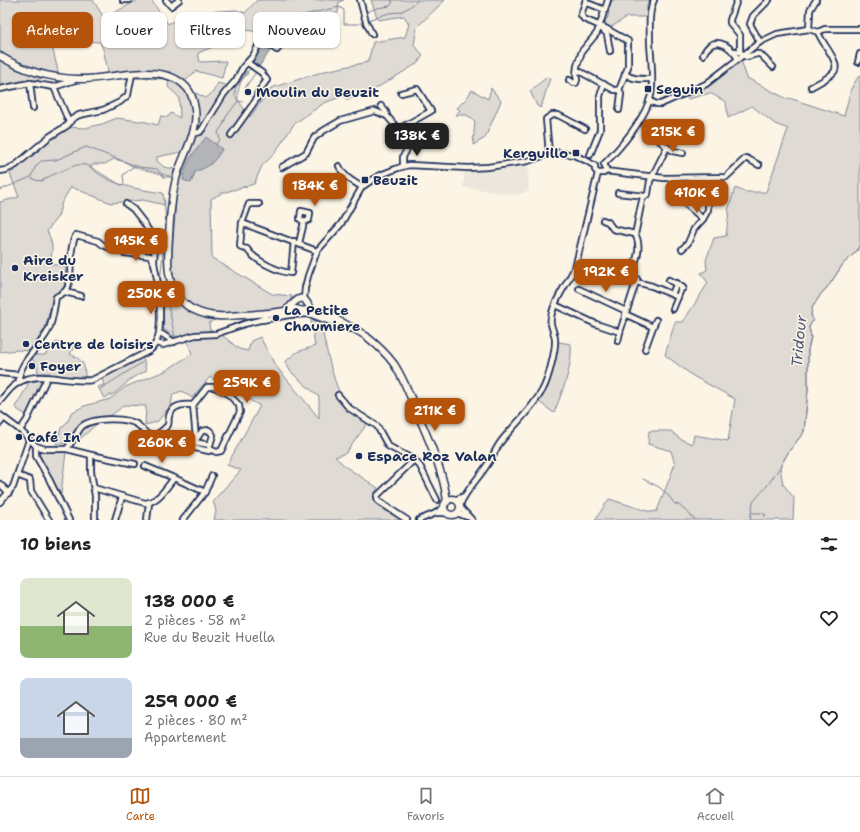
<!DOCTYPE html>
<html lang="fr">
<meta charset="utf-8">
<style>
body{margin:0;font-family:"Shantell Sans",sans-serif;background:#f6f6f6;color:#222;height:100vh;display:flex;flex-direction:column;font-size:15px;white-space:nowrap}
*{box-sizing:border-box;margin:0}
p{font-size:13px;color:#767676}
.icon{flex:none;width:22px;height:22px;fill:none;stroke:currentColor;stroke-width:2;stroke-linecap:round;stroke-linejoin:round}
.map{position:relative;height:520px;overflow:hidden}
.drawer{display:flex;flex-direction:column;background:#fff;flex:1}
.drawer>*{flex:none}
.hud{position:absolute;left:12px;top:12px;width:400px;height:36px;display:flex;gap:8px}
.price{position:absolute;translate:-50% -34px;padding:0 9px;border-radius:8px;background:#b45309;color:#fff;font-size:13px;line-height:26px;filter:drop-shadow(0 1px 2px #0008)}
.price::after{content:'';position:absolute;left:50%;top:24px;width:12px;height:9px;margin-left:-6px;background:inherit;clip-path:polygon(0 0,100% 0,50% 100%)}
.price.on{background:#222;color:#fff}
ul{padding:0;list-style:none}
li{display:flex;align-items:center;gap:12px;height:100px;padding:0 20px}
li span{display:grid;place-items:center;flex:none;width:112px;height:80px;border-radius:8px;color:#555}
li>.icon{margin-inline-start:auto}
span .icon{width:48px;height:48px;fill:#fffc;stroke-width:1}
li b{font-size:17px}
h2{display:flex;justify-content:space-between;align-items:center;height:48px;padding:0 20px;font-size:17px}
.chip{padding:0 14px;border-radius:8px;background:#fff;box-shadow:0 1px 3px #0004;font-size:14px;line-height:36px}
.chip.on{background:#b45309;color:#fff}
.tab-bar{display:flex;justify-content:space-around;align-items:center;height:56px;border-top:1px solid #e0e0e0;background:#fff;font-size:11px;color:#767676}
.tab-bar a{display:grid;justify-items:center;gap:2px}
.tab-bar .on{color:#b45309}
.map>svg:first-child{display:block}
</style>
<div class="map">
<svg width="860" height="520" viewBox="0 0 860 520">
<rect width="100%" height="100%" fill="#fcf5e5"/>
<filter id="ink" filterUnits="userSpaceOnUse"><feTurbulence type="fractalNoise" baseFrequency=".025" numOctaves="2"/><feDisplacementMap in="SourceGraphic" scale="8" xChannelSelector="R" yChannelSelector="G"/><feConvolveMatrix kernelMatrix="1 2 1 2 8 2 1 2 1" color-interpolation-filters="sRGB"/></filter>
<g filter="url(#ink)">
<polygon fill="#ece7dc" points="528,162 529,191 516,195 463,187 465,169"/>
<g fill="#dfdbd4" stroke="#7d8599" fill-rule="evenodd">
<polygon points="0,0 93,0 104,18 138,0 151,0 168,24 188,13 236,10 245,13 257,0 344,0 339,2 338,13 312,15 292,21 283,16 264,33 240,29 222,43 198,53 200,62 226,61 222,78 196,71 181,85 168,79 128,78 109,75 103,49 100,42 56,39 52,46 59,75 0,87"/>
<path d="M371 0H445L417 27 414 45 423 55 418 63 370 92 348 100 343 96 324 103 294 124 274 154 262 166 254 184 222 193 211 199 212 258 272 294 292 296 288 305 280 309 230 313H209L192 305 182 296 174 283 171 267 177 187 190 147 186 146 181 152 157 157V161L164 167 174 169 173 177 134 167 125 162 114 159 105 164H94L90 167C111 186 137 189 163 193L165 205 143 200 111 203 71 187 62 202 58 216 47 231C52 241 55 252 48 263L66 267 64 289 53 298 45 328 31 351 17 350 0 352V202L19 197 10 174 19 167 37 149 54 136 69 127 85 128 102 124 117 118 146 122 158 125 161 116 168 117 171 113 180 118 179 97 168 87 169 80 206 98 213 92 218 83 229 86 240 67 248 73 236 87 235 96 250 117 271 88 325 71 368 62 373 42 405 37 409 24 404 16 378 20ZM204 141 222 149C214 163 209 165 195 172L191 183 188 163 194 153Z"/>
<polygon points="612,0 650,0 647,5 647,17 627,17 610,28 606,25 605,19 607,19 609,13 608,11"/>
<polygon points="741,60 747,78 787,99 789,98 844,116 851,89 858,77 860,76 860,244 857,251 843,264 830,284 821,294 812,308 811,314 813,320 809,327 811,337 808,350 808,390 804,432 789,451 780,467 783,484 794,498 793,520 595,520 609,499 651,512 657,511 675,464 671,451 648,444 649,431 671,431 680,439 692,444 694,435 728,441 735,399 693,376 665,355 675,322 683,322 708,283 701,273 707,270 706,260 714,238 726,236 729,211 728,210 735,188 745,192 766,192 788,129 775,124 752,106 728,118 726,102 710,93 689,99 685,97 704,87"/>
<polygon points="547,77 550,78 541,108 537,106 530,91"/>
<polygon points="491,88 501,101 485,138 473,145 475,121 467,115 456,115 460,110 457,108 466,99 472,90 488,99"/>
<path d="M168 293C175 294 177 300 182 305 193 315 205 318 219 318L209 323 211 337 222 335 239 349 248 351 251 341 260 337 275 365 319 418V397L291 372 285 362 297 352 315 346 311 321H320C325 341 333 387 345 401 352 409 363 414 371 418L346 453 335 457 346 467 378 488 374 494V500L380 507 401 520H214L216 511 213 501 241 470 227 465 260 406 210 377 192 398 182 391 173 394 171 405 157 422 145 425 146 406 124 405 112 415 103 418 77 442 56 444 61 428 68 421 71 413 84 406 110 399 125 387 165 371 192 354 187 339 188 337 173 336 163 328 164 295Z"/>
<path d="M553 341 571 344C573 367 562 392 554 413L535 399C545 382 550 361 553 341Z"/>
<path d="M57 342 69 344 74 347 70 354C84 361 85 363 85 379L52 376 50 373H38L37 365 32 359 34 355H45L51 346Z"/>
<polygon points="143,356 146,371 132,378 115,393 104,398 98,387 104,385 102,379"/>
<polygon points="41,380 43,381 29,412 26,415 17,409 15,406 17,404 28,385 26,383"/>
<polygon points="39,450 49,452 66,452 61,494 58,492 48,472 37,454"/>
</g>
<g fill="#b2b4b8" stroke="#767f94">
<polygon points="262,44 270,48 270,51 258,68 251,63 251,62 257,55"/>
<path d="M206 137 222 149C218 156 212 165 204 168 201 170 198 170 195 172L191 183 183 180 184 172 190 158Z"/>
</g>
<g fill="none" stroke-linecap="round" stroke-linejoin="round">
<g stroke="#767f94" stroke-width="1">
<polyline points="366,12 377,8 390,6 392,4 392,0"/>
<polyline points="368,20 389,13 400,12 408,8 418,0"/>
<polyline points="276,34 285,24 295,17 339,7 344,10 344,24 358,24 363,22"/>
<polyline points="245,88 256,72"/>
<polyline points="238,101 243,102"/>
<path d="M216 144 220 140 218 132 223 125 226 117 238 101C236 91 242 73 252 68"/>
<path d="M32 178 35 180 42 181C48 176 55 174 62 171 82 162 84 162 102 174 108 178 115 181 121 185L124 184 123 175 134 166"/>
<polyline points="0,190 31,177 36,166 41,161 56,160 86,147 139,167 157,169 164,177 174,177"/>
<polyline points="160,282 166,223 164,200"/>
<polyline points="166,295 175,337"/>
<polyline points="100,389 143,362"/>
<polyline points="643,479 659,487 667,494 675,504 679,505 696,520"/>
<polyline points="62,496 72,520"/>
<polyline points="752,513 762,513 766,515 764,517"/>
<polyline points="750,520 753,502 767,486 780,467 789,451 804,432 808,390 808,350 811,337 809,327 813,320 811,315 812,308 821,294 830,284 843,264 857,251 860,244"/>
</g>
<g stroke="#1b2f5e" stroke-width="8">
<g id="minor">
<polyline points="123,0 129,0"/>
<polyline points="166,0 171,6 179,0"/>
<polyline points="360,0 366,22 372,34"/>
<polyline points="586,0 581,15 584,19 605,28 628,41 628,67 619,90"/>
<polyline points="737,0 730,20 730,23 740,35 740,52"/>
<polyline points="585,2 605,10"/>
<polyline points="602,29 607,34 610,51"/>
<polyline points="809,29 810,10 816,0"/>
<polyline points="760,42 750,24 753,16 769,0"/>
<polyline points="734,51 740,52 746,57 757,54 760,54 773,67"/>
<path d="M703 55C712 35 729 43 738 59"/>
<polyline points="858,62 860,54"/>
<polyline points="577,70 614,90 619,90"/>
<path d="M625 74C633 80 642 79 652 79"/>
<polyline points="569,80 574,83 576,83 577,80 576,75 577,66 582,51 597,33 608,0"/>
<polyline points="30,83 33,108"/>
<path d="M811 87C818 83 827 79 833 73 843 64 821 43 818 32"/>
<polyline points="0,89 30,83 54,87"/>
<polyline points="649,101 657,104 661,104 706,84 760,42 777,34 809,29 818,32 825,29 860,29"/>
<polyline points="381,106 386,112 387,116"/>
<polyline points="619,110 621,94 619,90"/>
<polyline points="69,122 54,87 75,80"/>
<polyline points="399,129 431,111 417,89 401,93"/>
<path d="M193 134 200 132 203 128 224 94 236 80 243 67 253 56 261 40 277 50C280 46 284 42 287 37 290 31 291 20 301 22 306 23 311 26 316 27 323 28 329 24 335 26"/>
<polyline points="231,135 256,100 258,92 267,80 262,73 248,63"/>
<polyline points="667,147 673,151 683,153"/>
<polyline points="549,153 546,119 552,115 558,115 585,129"/>
<polyline points="590,155 600,130 600,96 604,84"/>
<path d="M604 164C620 148 646 118 651 95 654 79 651 60 650 43 650 29 648 13 654 0"/>
<path d="M339 166C345 178 351 180 362 187"/>
<polyline points="282,167 306,153 314,138 323,131 340,121 375,111 387,116 407,140 408,147 403,157 403,166"/>
<polyline points="0,171 6,170 16,165 49,137 68,125 72,119 79,115 103,110 120,102 128,95 132,74"/>
<polyline points="605,171 664,178 726,177 746,158 759,165"/>
<polyline points="618,193 645,196"/>
<polyline points="682,201 703,219"/>
<polyline points="126,204 133,209 144,223 155,241 154,263 159,289 161,292"/>
<path d="M259 204H249L242 223 240 246 242 248 247 249C254 260 278 272 291 273L294 241"/>
<polyline points="603,220 608,222 613,229 635,234"/>
<polyline points="242,223 317,251"/>
<polyline points="299,243 304,222 309,220 310,213 301,211 300,219 304,222"/>
<polyline points="682,249 688,243 694,229 703,219 708,210 708,178"/>
<polyline points="124,253 150,256 154,263"/>
<polyline points="594,266 631,276"/>
<polyline points="669,280 683,288"/>
<polyline points="636,282 652,286 678,297"/>
<polyline points="579,289 626,311"/>
<polyline points="65,292 81,296"/>
<polyline points="161,292 164,290 173,288"/>
<polyline points="672,294 677,283"/>
<polyline points="304,299 305,288 308,276 317,251 341,224 362,187 378,176 398,168 409,165 468,168 488,167 528,161 554,152 574,155 587,161 595,166 595,170 598,173 604,173 606,168 604,164"/>
<path d="M555 305 596 324 620 332 637 279 630 277C635 264 643 247 635 234 637 228 641 201 643 198 644 196 647 195 648 194L650 181 667 147 655 137"/>
<polyline points="673,309 682,287"/>
<polyline points="625,314 653,327 645,349"/>
<polyline points="262,320 289,315 309,314 349,329 354,329"/>
<polyline points="653,327 656,320"/>
<polyline points="162,334 174,342"/>
<polyline points="618,341 620,332"/>
<polyline points="156,343 163,345 195,335 216,334 244,324 260,320 264,318 266,314"/>
<polyline points="0,373 19,375"/>
<path d="M19 382C17 364 40 347 48 331 53 321 54 308 56 297 59 295 64 293 66 290 74 281 67 249 76 235L98 241 103 245 120 252"/>
<polyline points="338,395 349,408 377,426 388,446 414,460 377,496 378,501 407,520"/>
<path d="M0 401C5 396 9 389 15 385 37 368 68 384 92 380L149 351C166 338 157 310 161 292"/>
<path d="M0 415 20 430 36 446 45 449H67L81 427C92 417 127 417 138 425 143 429 146 436 153 436 158 435 164 429 168 425 169 422 168 419 169 416 172 405 183 404 193 405"/>
<polyline points="0,423 4,418"/>
<polyline points="20,430 27,420 47,378"/>
<polyline points="157,435 173,448 180,449 191,447 209,451 210,445"/>
<polyline points="196,439 193,405 207,387 214,387 226,392 239,405 240,412 221,451 216,452 210,449"/>
<polyline points="36,446 36,456 49,479 69,520"/>
<polyline points="191,447 202,431 209,430 213,435 210,445 194,442"/>
<polyline points="67,449 91,455 91,472 95,496 95,520"/>
<polyline points="91,455 135,464"/>
<polyline points="414,460 420,466 437,500"/>
<polyline points="145,466 174,478"/>
<polyline points="17,475 30,480 31,491 49,520"/>
<polyline points="0,484 9,493"/>
<path d="M94 488 145 503C158 502 166 488 174 478L205 492 212 476"/>
<polyline points="455,500 464,496"/>
<polyline points="0,502 13,487 29,440"/>
<path d="M460 505C466 490 478 479 487 465 493 457 496 447 503 439 516 423 533 408 543 389 548 380 556 350 555 339 554 329 548 325 552 313 556 296 570 281 576 264L598 173"/>
<polyline points="460,507 472,520"/>
<polyline points="436,513 447,513"/>
<polyline points="457,513 467,517"/>
<polyline points="115,520 122,497"/>
<polyline points="147,520 149,503"/>
<polyline points="183,520 205,492"/>
<polyline points="419,520 436,513 445,506"/>
</g>
</g>
<g stroke="#1b2f5e" stroke-width="9">
<g id="major">
<path d="M0 56C24 71 49 78 77 79 110 81 162 59 187 88 191 93 193 99 194 104 201 131 182 154 176 179 171 198 170 217 169 236 167 263 165 293 192 309 200 313 209 316 218 316 226 317 234 315 242 315 261 314 278 313 296 309 302 312 308 309 314 311 332 316 350 326 366 336 376 344 386 353 394 364 402 376 408 391 414 405 426 434 444 471 447 502"/>
<path d="M286 310C291 307 299 294 305 300 308 304 310 307 313 311"/>
<circle cx="452" cy="507" r="8"/>
</g>
</g>
<use href="#minor" stroke="#fcf5e5" stroke-width="4.5"/>
<use href="#major" stroke="#fcf5e5" stroke-width="6"/>
</g>
</g>
<g fill="#1b2f5e" stroke="#fcf5e5" stroke-width="1.5">
<rect x="644" y="85" width="8" height="8" rx="2"/>
<circle cx="248" cy="92" r="4"/>
<rect x="572" y="149" width="8" height="8" rx="2"/>
<rect x="361" y="176" width="8" height="8" rx="2"/>
<circle cx="15" cy="268" r="4"/>
<circle cx="276" cy="318" r="4"/>
<circle cx="26" cy="344" r="4"/>
<circle cx="32" cy="366" r="4"/>
<circle cx="19" cy="437" r="4"/>
<circle cx="359" cy="456" r="4"/>
</g>
<g text-anchor="middle" dominant-baseline="central" stroke-width="3" stroke-linejoin="round" paint-order="stroke">
<g font-size="14" font-weight="bold" fill="#1b2f5e" stroke="#fcf5e5" text-anchor="start">
<text x="656" y="89">Seguin</text>
<text x="256" y="92">Moulin du Beuzit</text>
<text x="568" y="153" text-anchor="end">Kerguillo</text>
<text x="373" y="180">Beuzit</text>
<text x="23" y="260">Aire du<tspan x="23" dy="16">Kreisker</tspan></text>
<text x="284" y="310">La Petite<tspan x="284" dy="16">Chaumiere</tspan></text>
<text x="34" y="344">Centre de loisirs</text>
<text x="40" y="366">Foyer</text>
<text x="27" y="437">Café In</text>
<text x="367" y="456">Espace Roz Valan</text>
</g>
<g font-size="15" font-style="italic" fill="#485779" stroke="#fcf5e5">
<text transform="translate(799 341) rotate(-85)">Tridour</text>
</g>
</g>
</svg>
<b class="price" style="left:673px;top:153px">215K €</b>
<b class="price on" style="left:417px;top:157px">138K €</b>
<b class="price" style="left:315px;top:207px">184K €</b>
<b class="price" style="left:697px;top:214px">410K €</b>
<b class="price" style="left:136px;top:262px">145K €</b>
<b class="price" style="left:606px;top:293px">192K €</b>
<b class="price" style="left:151px;top:315px">250K €</b>
<b class="price" style="left:247px;top:404px">259K €</b>
<b class="price" style="left:435px;top:432px">211K €</b>
<b class="price" style="left:162px;top:464px">260K €</b>
<div class="hud">
<a class="chip on">Acheter</a>
<a class="chip">Louer</a>
<a class="chip">Filtres</a>
<a class="chip">Nouveau</a>
</div>
</div>
<section class="drawer">
<h2>10 biens<svg class="icon" aria-label="filters" viewBox="0 0 24 24"><path d="M4 7h16M4 17h16"/><circle cx="9" cy="7" r="2"/><circle cx="15" cy="17" r="2"/></svg></h2>
<ul>
<li><span style="background:linear-gradient(#dfe7d0 60%,#8fb573 0)"><svg class="icon" aria-label="home" viewBox="0 0 24 24"><path d="M3 11l9-7 9 7M6 9v11h12V9"/></svg></span><div><b>138 000 €</b><p>2 pièces · 58 m²</p><p>Rue du Beuzit Huella</p></div><svg class="icon" aria-label="heart" viewBox="0 0 24 24"><path d="M12 20l-8-8c-3-5 5-10 8-4 3-6 11-1 8 4z"/></svg></li>
<li><span style="background:linear-gradient(#c9d6e8 75%,#9aa5b1 0)"><svg class="icon" aria-label="home" viewBox="0 0 24 24"><path d="M3 11l9-7 9 7M6 9v11h12V9"/></svg></span><div><b>259 000 €</b><p>2 pièces · 80 m²</p><p>Appartement</p></div><svg class="icon" aria-label="heart" viewBox="0 0 24 24"><path d="M12 20l-8-8c-3-5 5-10 8-4 3-6 11-1 8 4z"/></svg></li>
</ul>
</section>
<nav class="tab-bar">
<a class="on"><svg class="icon" aria-label="map" viewBox="0 0 24 24"><path d="M3 6l6-2 6 2 6-2v14l-6 2-6-2-6 2zM9 4v14M15 6v14"/></svg>Carte</a>
<a><svg class="icon" aria-label="saved" viewBox="0 0 24 24"><path d="M7 4h10v16l-5-4-5 4z"/></svg>Favoris</a>
<a><svg class="icon" aria-label="home" viewBox="0 0 24 24"><path d="M3 11l9-7 9 7M6 9v11h12V9"/></svg>Accueil</a>
</nav>
